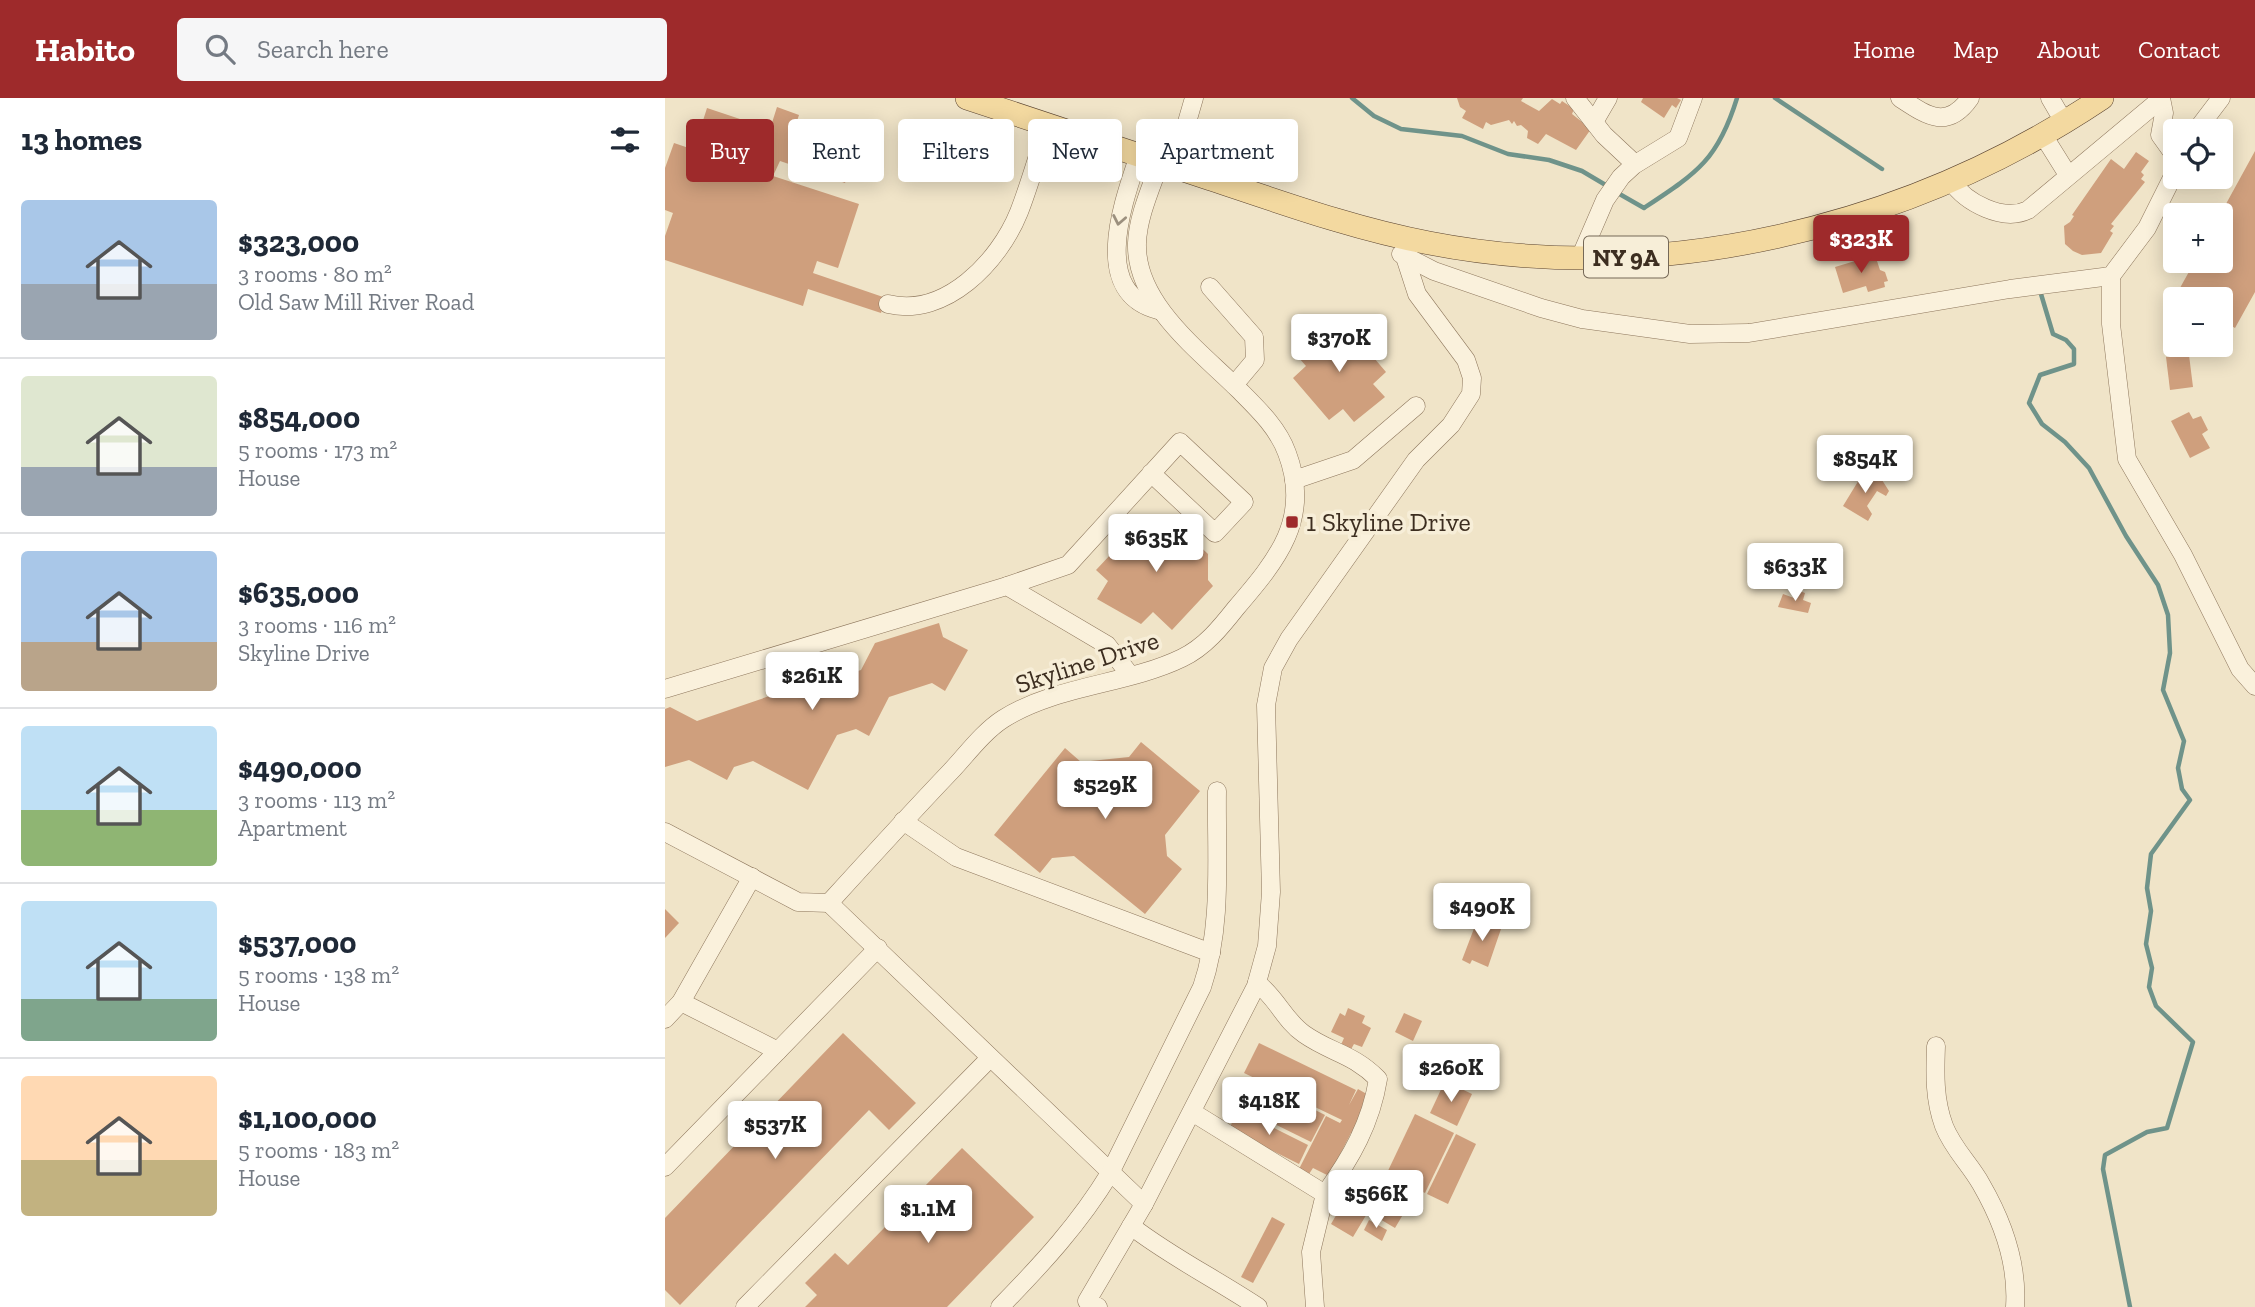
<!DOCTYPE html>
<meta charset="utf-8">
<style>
body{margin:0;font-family:"Zilla Slab",serif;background:#f6f6f7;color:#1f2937;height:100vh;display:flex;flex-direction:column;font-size:26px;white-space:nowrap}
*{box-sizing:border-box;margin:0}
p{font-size:23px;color:#747a83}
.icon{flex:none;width:38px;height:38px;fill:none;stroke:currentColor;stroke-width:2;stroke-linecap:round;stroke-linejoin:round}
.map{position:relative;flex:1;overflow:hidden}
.details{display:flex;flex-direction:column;background:#fff;width:665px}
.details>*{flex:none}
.banner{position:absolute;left:21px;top:21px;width:665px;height:63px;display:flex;gap:14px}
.tools{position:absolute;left:1498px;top:21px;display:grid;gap:14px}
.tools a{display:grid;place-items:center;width:70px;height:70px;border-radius:7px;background:#fff;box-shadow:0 4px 18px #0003;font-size:35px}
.price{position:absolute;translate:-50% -60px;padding:0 16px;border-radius:7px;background:#fff;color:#222;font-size:23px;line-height:46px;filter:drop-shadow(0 2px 4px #0008)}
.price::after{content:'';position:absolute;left:50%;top:42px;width:21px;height:16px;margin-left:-10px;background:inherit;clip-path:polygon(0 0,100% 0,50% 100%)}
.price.active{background:#9e2a2b;color:#fff}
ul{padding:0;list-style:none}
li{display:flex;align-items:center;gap:21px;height:175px;padding:0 21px}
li+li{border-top:2px solid #e0e1e3}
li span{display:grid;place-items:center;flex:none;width:196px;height:140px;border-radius:7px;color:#555}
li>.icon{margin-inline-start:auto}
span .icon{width:84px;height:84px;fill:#fffc;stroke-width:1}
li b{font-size:30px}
h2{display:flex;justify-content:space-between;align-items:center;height:84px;padding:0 21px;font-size:30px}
.chip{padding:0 24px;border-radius:7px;background:#fff;box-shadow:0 4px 18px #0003;font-size:24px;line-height:63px}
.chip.active{background:#9e2a2b;color:#fff}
header{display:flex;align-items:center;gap:42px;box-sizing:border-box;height:98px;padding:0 35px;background:#9e2a2b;color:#fff}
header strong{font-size:33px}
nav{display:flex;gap:38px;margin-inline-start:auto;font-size:24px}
.search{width:490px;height:63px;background:#f6f6f7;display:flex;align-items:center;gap:18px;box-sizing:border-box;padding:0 24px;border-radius:7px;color:#747a83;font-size:26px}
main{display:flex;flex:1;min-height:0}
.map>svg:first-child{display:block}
</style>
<header>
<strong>Habito</strong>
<div class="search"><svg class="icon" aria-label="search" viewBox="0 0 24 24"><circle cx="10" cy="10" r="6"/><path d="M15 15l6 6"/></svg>Search here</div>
<nav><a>Home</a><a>Map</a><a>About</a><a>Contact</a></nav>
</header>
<main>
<section class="details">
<h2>13 homes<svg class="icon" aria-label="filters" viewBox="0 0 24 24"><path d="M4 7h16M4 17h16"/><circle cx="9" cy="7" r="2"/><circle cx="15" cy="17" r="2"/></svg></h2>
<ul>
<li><span style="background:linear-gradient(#a9c7e8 60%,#9aa5b1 0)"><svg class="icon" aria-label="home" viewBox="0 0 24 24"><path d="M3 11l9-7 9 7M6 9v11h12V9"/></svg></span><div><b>$323,000</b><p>3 rooms · 80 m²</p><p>Old Saw Mill River Road</p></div></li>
<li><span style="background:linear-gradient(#dfe7d0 65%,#9aa5b1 0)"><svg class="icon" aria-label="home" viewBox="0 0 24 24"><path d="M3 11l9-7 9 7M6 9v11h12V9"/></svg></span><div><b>$854,000</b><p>5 rooms · 173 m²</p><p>House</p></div></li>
<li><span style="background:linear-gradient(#a9c7e8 65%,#b9a48a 0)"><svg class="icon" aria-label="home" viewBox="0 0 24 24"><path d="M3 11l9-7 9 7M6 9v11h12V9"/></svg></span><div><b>$635,000</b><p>3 rooms · 116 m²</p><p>Skyline Drive</p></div></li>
<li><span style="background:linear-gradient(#bfe0f5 60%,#8fb573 0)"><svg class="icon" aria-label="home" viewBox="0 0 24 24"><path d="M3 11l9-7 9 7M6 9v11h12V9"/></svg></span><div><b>$490,000</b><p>3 rooms · 113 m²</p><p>Apartment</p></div></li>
<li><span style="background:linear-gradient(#bfe0f5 70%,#7fa58c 0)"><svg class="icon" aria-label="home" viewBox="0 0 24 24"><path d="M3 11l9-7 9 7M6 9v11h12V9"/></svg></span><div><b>$537,000</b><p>5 rooms · 138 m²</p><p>House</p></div></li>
<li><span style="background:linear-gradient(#ffd9b3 60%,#c2b280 0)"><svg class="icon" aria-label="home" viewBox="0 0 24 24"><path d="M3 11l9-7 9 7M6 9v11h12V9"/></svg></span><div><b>$1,100,000</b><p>5 rooms · 183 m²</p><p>House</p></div></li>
</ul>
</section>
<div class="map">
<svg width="1590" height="1209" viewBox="0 0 1590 1209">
<rect width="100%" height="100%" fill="#f0e4c8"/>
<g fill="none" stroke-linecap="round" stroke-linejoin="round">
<g stroke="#6f938a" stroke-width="4.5">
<polyline points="687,0 709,18 736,31 797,38 843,56 884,62 917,73 944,89"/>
<polyline points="1110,0 1217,71"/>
<path d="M951 94 979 110C1032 75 1053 62 1072 0"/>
<polyline points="1376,196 1388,236 1401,242 1409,251 1409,266 1375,277 1364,305 1377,326 1400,344 1424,370 1461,438 1493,487 1503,517 1505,555 1498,592 1519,643 1513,670 1517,691 1525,702 1486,756 1482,790 1486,813 1481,846 1487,870 1484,889 1491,908 1528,944 1502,1030 1482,1034 1440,1057 1438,1071 1465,1209"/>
</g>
</g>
<g fill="#cf9f7d">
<polygon points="792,0 858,0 856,3 874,13 887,1 895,6 897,3 909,11 907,16 926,31 911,52 881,36 873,46 862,40 863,33 856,27 852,28 849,23 847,26 844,22 826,27 821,24 818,31 797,20 801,13 795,9"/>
<polygon points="978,0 1012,0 1016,2 1011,10 1007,7 999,20 976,4"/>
<polygon points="112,9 134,17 127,38 189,59 180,85 115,63 108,78 194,106 173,170 152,163 148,175 221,200 216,215 143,191 138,208 0,162 0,138 8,115 0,112 0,70 9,45 95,74 99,57 34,35 42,10 105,31"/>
<polygon points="1590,53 1590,194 1570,230 1556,222 1556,201 1518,201 1511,197 1530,163 1556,163 1556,117 1545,117 1548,112 1556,115"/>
<polygon points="1471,54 1484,63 1476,74 1479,77 1476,81 1480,84 1446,126 1449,128 1445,133 1448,135 1436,155 1417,157 1408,153 1400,146 1399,128 1405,124 1409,118 1407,117 1446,61 1459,71"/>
<polygon points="1210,157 1215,172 1220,174 1223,183 1219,184 1220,189 1203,194 1201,188 1178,195 1170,169"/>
<polygon points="656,227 671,241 685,232 721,274 708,286 720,299 689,324 678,311 664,322 628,280 641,268 627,252"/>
<polygon points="1524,257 1528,289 1505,292 1501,259"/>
<polygon points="1524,314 1528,321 1536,318 1543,332 1537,336 1545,350 1525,360 1506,323"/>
<polygon points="1200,372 1217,382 1224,393 1221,398 1212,393 1202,408 1207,416 1203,423 1178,408"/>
<polygon points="478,422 482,426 504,427 509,424 543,456 543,482 548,488 507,532 488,514 476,526 432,501 443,483 431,472"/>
<polygon points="1132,492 1140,495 1138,502 1146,505 1143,515 1113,509 1118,496 1129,500"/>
<polygon points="274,525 278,539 303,552 280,593 267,585 224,599 204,638 191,631 172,637 143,692 88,663 69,669 62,682 24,662 0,669 0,611 5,609 32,623 154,581 158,584 196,572 210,545"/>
<polygon points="476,644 535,693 500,737 502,758 517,771 480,816 409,758 387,760 375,775 329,737 400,650 416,664 464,659"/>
<polygon points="0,811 14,825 0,840"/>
<polygon points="813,820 836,831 823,869 807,862 805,866 797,862"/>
<polygon points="683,910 700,918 697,925 706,930 697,949 689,946 685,953 675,949 679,940 666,934 675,915 680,918"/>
<polygon points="739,915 757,923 748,943 730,934"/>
<polygon points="178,935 251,1005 224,1032 204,1012 15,1207 0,1192 0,1120"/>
<polygon points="594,945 691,992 684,1007 693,991 705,998 691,1037 686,1035 664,1078 648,1070 644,1076 634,1071 661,1018 675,1025 677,1022 579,975"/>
<polygon points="589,981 660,1017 646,1044 575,1009"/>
<polygon points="780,983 807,996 792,1028 765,1015"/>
<polygon points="573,1012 643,1047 634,1066 564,1031"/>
<polygon points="750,1016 789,1035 760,1095 721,1077"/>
<polygon points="791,1036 811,1046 783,1106 762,1096"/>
<polygon points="297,1050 369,1119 282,1209 140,1209 152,1197 140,1185 170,1155 183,1167"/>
<polygon points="691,1083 721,1101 727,1091 746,1103 730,1130 703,1114 688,1139 666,1126"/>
<polygon points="607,1119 620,1126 588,1185 576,1179"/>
<polygon points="704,1122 722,1132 717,1143 699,1132"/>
</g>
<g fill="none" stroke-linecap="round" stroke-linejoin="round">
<g stroke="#8d765c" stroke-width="19">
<g id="minor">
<polyline points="910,0 939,37 970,66"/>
<path d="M1235 0C1261 17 1282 33 1305 0"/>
<polyline points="1385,0 1399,24"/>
<polyline points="1496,0 1499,15 1495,37 1510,58"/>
<polyline points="929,24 943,0"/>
<polyline points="1531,33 1556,0"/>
<polyline points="1378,37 1403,77"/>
<path d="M474 57C459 102 424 194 493 212"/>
<polyline points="509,69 529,0"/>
<path d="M1286 83C1301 105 1338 124 1363 112L1496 1"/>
<polyline points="736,156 769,173 876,210 917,221 1025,236 1084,235 1345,191 1446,178 1482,130 1510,74"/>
<polyline points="915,160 940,102 956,79 969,67 1013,40 1028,0"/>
<polyline points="1446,178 1446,226 1462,361 1518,457 1575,571 1590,588"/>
<polyline points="545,189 589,239 590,262 569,287"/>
<path d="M223 206C280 220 334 164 354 114 365 86 373 56 383 27"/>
<polyline points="629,382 688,362 751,308"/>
<polyline points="342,488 403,467 515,344 579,404 550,435 486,375"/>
<polyline points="0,591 342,488 442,547 465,577"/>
<polyline points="238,723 291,759 546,855"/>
<path d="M0 734 133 804 164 805C204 761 244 717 286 673 302 656 318 634 338 621 392 587 461 587 517 560 540 549 556 529 571 510 612 462 647 421 622 355 613 330 593 311 574 292 536 254 470 206 472 145 473 118 486 90 495 64"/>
<polyline points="164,805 479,1106"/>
<path d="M592 885C612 900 619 922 639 936 666 955 687 955 713 981 706 1025 686 1060 660 1096"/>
<polyline points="16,904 113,953"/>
<polyline points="0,921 16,904 87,779"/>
<path d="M1271 948C1270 975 1269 1001 1279 1028 1288 1051 1305 1066 1316 1086 1338 1124 1353 1165 1350 1209"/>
<polyline points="527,1014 660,1096 646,1154 650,1209"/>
<polyline points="0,1069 213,850"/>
<path d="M466 1128C506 1159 551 1181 593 1209"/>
<polyline points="80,1209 325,960"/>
<path d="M335 1209C377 1166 414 1126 445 1075L537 889C558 827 551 758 552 693"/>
<polyline points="433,1209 422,1203 479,1106 591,888 602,848 606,794 601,607 608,570 624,541 751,362 786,327 806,296 807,280 801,262 752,196 740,159"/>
</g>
</g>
<g stroke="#5b4430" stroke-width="24">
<path id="major" d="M302 0C384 27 465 54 546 81 618 105 690 131 764 145 995 190 1243 130 1437 0"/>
</g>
<use href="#minor" stroke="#faf1dc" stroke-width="18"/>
<use href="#major" stroke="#f3d9a0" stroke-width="23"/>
</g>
<defs><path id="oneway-chevron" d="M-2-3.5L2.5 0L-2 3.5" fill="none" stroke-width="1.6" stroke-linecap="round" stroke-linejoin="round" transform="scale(1.75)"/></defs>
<use stroke="#9c907e" href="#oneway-chevron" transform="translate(454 122) rotate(101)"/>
<rect fill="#9e2a2b" stroke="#f7eed8" stroke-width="2.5" x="620" y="417" width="14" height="14" rx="3.5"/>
<g text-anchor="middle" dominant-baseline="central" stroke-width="7" stroke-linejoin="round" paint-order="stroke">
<rect fill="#f7eed8" stroke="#756857" stroke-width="2" x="919" y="138.5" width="84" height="41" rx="5"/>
<g font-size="24" font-weight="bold" fill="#3d2e20">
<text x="961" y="159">NY 9A</text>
</g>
<g font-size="26" fill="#3d2e20" stroke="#f7eed8" text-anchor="start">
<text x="641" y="424">1 Skyline Drive</text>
</g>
<g font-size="26" fill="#3d2e20" stroke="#f7eed8">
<text transform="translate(422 564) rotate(-18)">Skyline Drive</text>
</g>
</g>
</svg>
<div class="tools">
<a><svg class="icon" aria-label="locate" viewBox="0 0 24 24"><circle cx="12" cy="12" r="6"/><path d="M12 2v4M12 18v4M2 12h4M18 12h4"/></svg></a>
<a>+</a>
<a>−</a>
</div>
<b class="price active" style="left:1196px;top:177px">$323K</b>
<b class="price" style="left:674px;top:276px">$370K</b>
<b class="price" style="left:1200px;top:397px">$854K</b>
<b class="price" style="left:491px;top:476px">$635K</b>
<b class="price" style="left:1130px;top:505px">$633K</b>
<b class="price" style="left:147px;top:614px">$261K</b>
<b class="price" style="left:440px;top:723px">$529K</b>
<b class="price" style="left:817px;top:845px">$490K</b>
<b class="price" style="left:786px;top:1006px">$260K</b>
<b class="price" style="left:604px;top:1039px">$418K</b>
<b class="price" style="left:110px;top:1063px">$537K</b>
<b class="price" style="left:711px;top:1132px">$566K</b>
<b class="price" style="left:263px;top:1147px">$1.1M</b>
<div class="banner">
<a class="chip active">Buy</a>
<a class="chip">Rent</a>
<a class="chip">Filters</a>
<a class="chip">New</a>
<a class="chip">Apartment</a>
</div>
</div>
</main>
